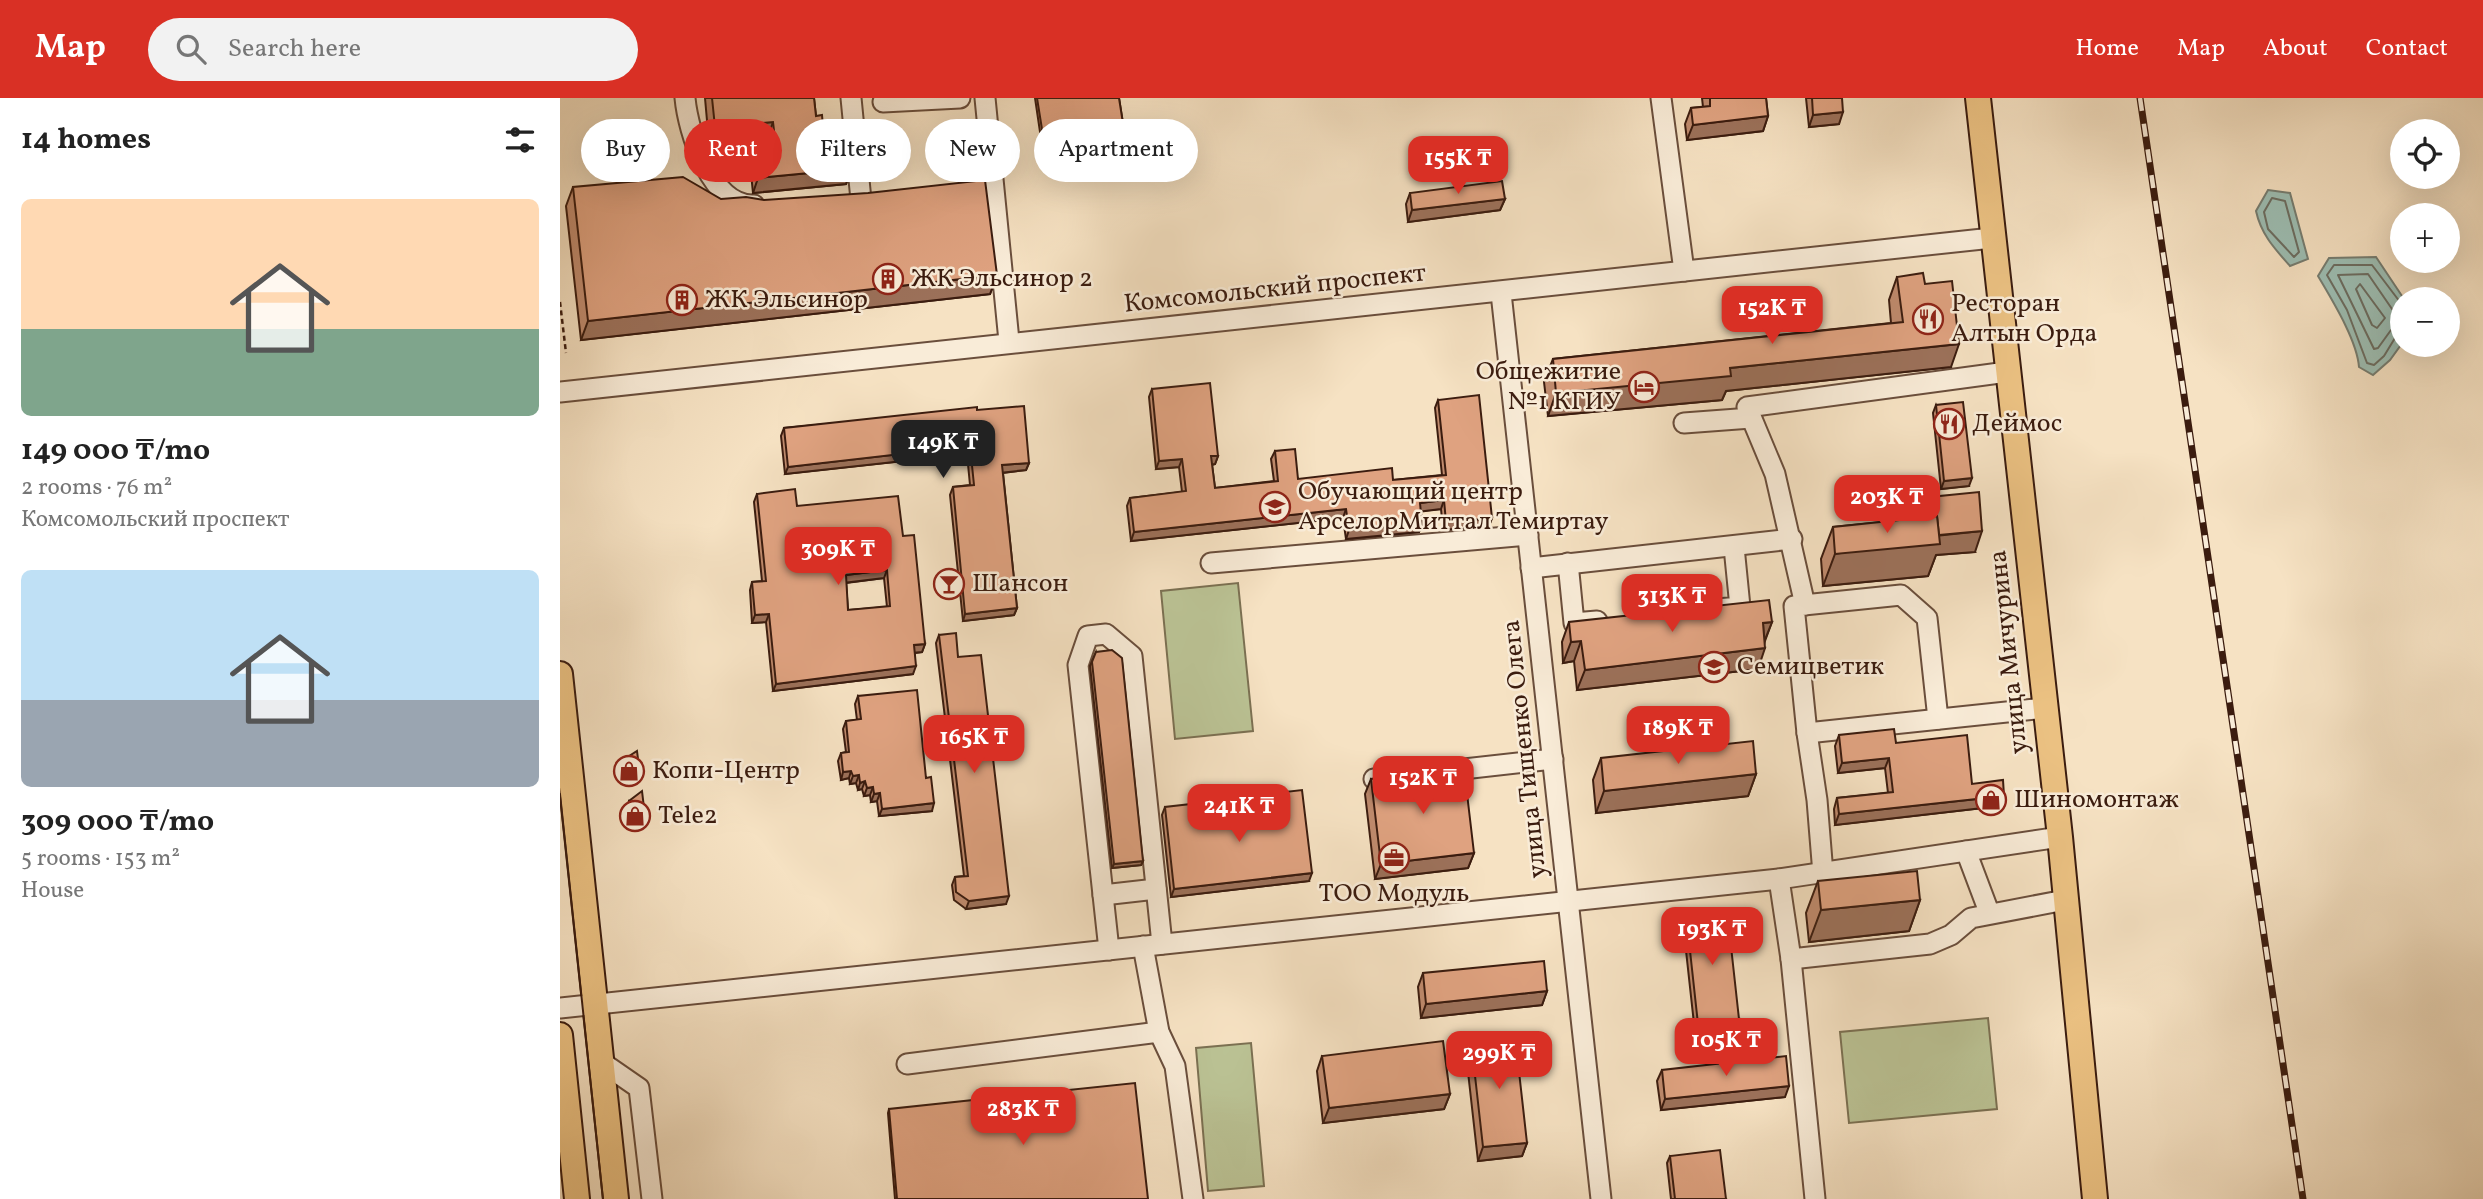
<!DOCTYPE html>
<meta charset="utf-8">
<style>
body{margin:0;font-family:Vollkorn,serif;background:#f2f2f2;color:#222;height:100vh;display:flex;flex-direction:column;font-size:26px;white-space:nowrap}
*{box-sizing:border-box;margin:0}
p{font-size:23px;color:#767676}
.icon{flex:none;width:38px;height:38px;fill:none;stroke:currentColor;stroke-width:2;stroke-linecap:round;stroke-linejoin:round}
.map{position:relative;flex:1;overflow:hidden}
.details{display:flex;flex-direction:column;background:#fff;width:560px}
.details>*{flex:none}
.hud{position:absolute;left:21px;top:21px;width:665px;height:63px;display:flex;gap:14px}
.controls{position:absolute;left:1830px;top:21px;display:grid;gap:14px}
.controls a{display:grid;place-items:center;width:70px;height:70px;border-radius:50%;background:#fff;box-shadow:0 7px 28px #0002;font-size:35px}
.price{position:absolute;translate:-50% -60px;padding:0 16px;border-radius:14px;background:#d93025;color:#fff;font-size:23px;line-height:46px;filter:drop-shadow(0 2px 4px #0008)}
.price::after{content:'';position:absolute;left:50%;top:42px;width:21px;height:16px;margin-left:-10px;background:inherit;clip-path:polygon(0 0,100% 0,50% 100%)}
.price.on{background:#222;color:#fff}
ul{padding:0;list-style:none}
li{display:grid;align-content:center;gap:14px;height:371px;padding:0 21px}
li span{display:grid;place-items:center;height:217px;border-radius:10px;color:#555}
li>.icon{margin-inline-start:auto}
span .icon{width:126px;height:126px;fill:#fffc;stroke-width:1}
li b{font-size:30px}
h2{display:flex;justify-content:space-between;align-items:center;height:84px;padding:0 21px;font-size:30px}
.tag{padding:0 24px;border-radius:32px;background:#fff;box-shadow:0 7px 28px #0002;font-size:24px;line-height:63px}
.tag.on{background:#d93025;color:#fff}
header{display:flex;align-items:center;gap:42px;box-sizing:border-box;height:98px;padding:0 35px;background:#d93025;color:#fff}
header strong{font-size:33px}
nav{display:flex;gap:38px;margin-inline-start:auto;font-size:24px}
.search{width:490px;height:63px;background:#f2f2f2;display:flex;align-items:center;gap:18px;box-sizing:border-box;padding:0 24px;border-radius:38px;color:#767676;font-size:26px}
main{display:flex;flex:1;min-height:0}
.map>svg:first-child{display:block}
</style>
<header>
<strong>Map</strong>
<div class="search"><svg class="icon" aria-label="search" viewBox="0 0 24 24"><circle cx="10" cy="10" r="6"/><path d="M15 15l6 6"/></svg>Search here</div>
<nav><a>Home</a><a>Map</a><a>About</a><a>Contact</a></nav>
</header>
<main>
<section class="details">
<h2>14 homes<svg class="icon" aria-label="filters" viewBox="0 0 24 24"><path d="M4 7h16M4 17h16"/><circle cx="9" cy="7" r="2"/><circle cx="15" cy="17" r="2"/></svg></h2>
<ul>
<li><span style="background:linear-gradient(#ffd9b3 60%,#7fa58c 0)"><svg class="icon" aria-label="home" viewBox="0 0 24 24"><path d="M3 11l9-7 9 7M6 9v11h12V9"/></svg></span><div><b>149 000 ₸/mo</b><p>2 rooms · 76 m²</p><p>Комсомольский проспект</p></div></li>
<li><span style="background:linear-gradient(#bfe0f5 60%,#9aa5b1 0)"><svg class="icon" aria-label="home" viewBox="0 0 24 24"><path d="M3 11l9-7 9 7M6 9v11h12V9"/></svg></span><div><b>309 000 ₸/mo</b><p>5 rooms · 153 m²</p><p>House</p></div></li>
</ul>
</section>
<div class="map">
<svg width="1923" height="1101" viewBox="0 0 1923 1101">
<rect width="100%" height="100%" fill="#f6e2c3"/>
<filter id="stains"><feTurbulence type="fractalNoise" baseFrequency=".00286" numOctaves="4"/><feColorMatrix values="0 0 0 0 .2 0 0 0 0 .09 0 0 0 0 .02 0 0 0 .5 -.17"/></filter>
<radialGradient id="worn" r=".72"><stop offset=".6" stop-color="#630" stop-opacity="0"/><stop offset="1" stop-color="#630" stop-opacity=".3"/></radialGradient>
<g fill="#bbc395" stroke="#7b7052" stroke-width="2">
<polygon points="678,485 693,633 615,641 601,493"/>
<polygon points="1428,920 1437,1011 1289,1025 1280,934"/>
<polygon points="691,945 704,1088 648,1093 636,950"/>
</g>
<g fill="#9dbeb3" stroke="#767d71" stroke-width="2">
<path d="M1708 92 1730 95 1748 161 1730 168C1714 150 1701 136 1696 113Z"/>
<path d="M1816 159 1844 201 1843 244 1830 262 1813 277 1799 269C1797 242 1772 202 1758 178L1769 160Z"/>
</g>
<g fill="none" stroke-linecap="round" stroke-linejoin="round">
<g stroke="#6c6d61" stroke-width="2">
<polygon points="1712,100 1725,103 1739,154 1734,159 1708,131 1704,114"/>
<polygon points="1800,186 1825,220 1817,230 1812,227 1796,191"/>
<polyline points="1843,208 1812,167 1774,167 1767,177 1787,212 1807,265 1814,267 1824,258 1835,240 1843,238"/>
<polyline points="1843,217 1832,211 1808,176 1778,177 1814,251 1818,250 1831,232 1843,229"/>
</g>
<g stroke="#6a4e3c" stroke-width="23">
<g id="minor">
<path d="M125 0C128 33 151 109 194 107"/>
<polyline points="291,0 301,102"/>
<polyline points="425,0 449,243"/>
<polyline points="1101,0 1124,173"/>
<polyline points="323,4 400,0"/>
<polyline points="941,195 1041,1101"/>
<polyline points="0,294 1432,140"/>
<polyline points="1124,325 1191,320"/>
<polyline points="651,465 968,437"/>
<polyline points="1008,465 1014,525 1037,523"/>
<polyline points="971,470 1232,441"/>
<polyline points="1245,507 1215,376 1187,309 1447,274"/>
<polyline points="1157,511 1180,509 1174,449"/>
<polyline points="1247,635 1234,508 1341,497 1367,520 1378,621"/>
<polyline points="814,681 993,661"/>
<polyline points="1406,753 1429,814"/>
<polyline points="1263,776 1257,702 1247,635 1485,610"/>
<polyline points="1219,781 1231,861 1370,846 1391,837 1411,820 1505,802"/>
<polyline points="543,797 596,791"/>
<polyline points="583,848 599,934 615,968 633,1101"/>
<polyline points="549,852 518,567 528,538 546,536 572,558 602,846"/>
<polyline points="1231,861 1255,1101"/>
<polyline points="0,910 1219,781 1500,739"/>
<polyline points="40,963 79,990 92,1101"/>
<polyline points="347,966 599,934"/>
</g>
</g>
<g stroke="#3b1c0f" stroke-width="28">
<g id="major">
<polyline points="1418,0 1500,739 1535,1101"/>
<polyline points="0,576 56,1101"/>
<polyline points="0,937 17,1101"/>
</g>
</g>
<polyline stroke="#3b1c0f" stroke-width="2.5" stroke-dasharray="5 3.5" stroke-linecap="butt" points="0,204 6,255"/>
<use href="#minor" stroke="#f9ecd8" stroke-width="19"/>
<use href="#major" stroke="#ebc182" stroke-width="24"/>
<polyline stroke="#3b1c0f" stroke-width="2" points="0,696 43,1101"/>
<g stroke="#3b1c0f" stroke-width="7">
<polyline id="rail" points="1580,0 1743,1101"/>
</g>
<use href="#rail" stroke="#f9ecd8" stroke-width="4.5" stroke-dasharray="13" stroke-linecap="butt"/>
</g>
<g fill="#c08b6e" stroke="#3b1c0f" stroke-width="2" fill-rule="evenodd">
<polygon points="145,0 254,0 256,18 264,42 291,71 286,86 193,95 191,75 196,60 210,58 208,39 149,45"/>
<polygon points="475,0 559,0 565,38 563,42 483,54"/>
<polygon points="1142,0 1206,0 1208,18 1203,33 1127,42 1125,26 1131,10 1143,9"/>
<polygon points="1246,0 1282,0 1279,26 1249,29"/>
<polygon points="13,89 161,101 437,177 430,196 21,242 6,108"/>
<polygon points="850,95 945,101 940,112 848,124 846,106"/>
<polygon points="1337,179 1365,186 1391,269 1166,293 1162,302 988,318 984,284 993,261 1331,225 1329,202"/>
<polygon points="592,291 658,358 655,366 652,367 655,390 714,383 711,361 715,353 738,381 833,382 882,377 875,310 878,302 932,420 929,428 883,432 881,411 861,413 862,426 859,434 786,441 783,420 571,443 567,408 570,400 622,394 619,369 596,371 589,299"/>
<polygon points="1376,307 1409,388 1381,391 1373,315"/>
<polygon points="417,312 469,365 466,372 443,375 457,510 454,517 403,523 390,397 393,389 410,387 407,356 225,376 221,338 224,330"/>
<path d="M197 396 343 438 365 546 362 554 355 555 353 576 213 593 206 524 192 525 190 492 192 484 202 483 194 404ZM324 480 327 509 288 512 286 485Z"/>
<polygon points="1370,399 1415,454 1376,457 1368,478 1263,488 1261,461 1273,429 1363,420"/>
<polygon points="1009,524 1212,524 1205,543 1198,571 1017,592 1014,563 1003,565 1002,544"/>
<polygon points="379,537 398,559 446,806 406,811 394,802 392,787 395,779 404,778 376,545"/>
<polygon points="536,554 583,763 581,767 552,770 530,568"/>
<polygon points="298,598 366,680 372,713 319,718 317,703 311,704 310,697 304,698 302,691 298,692 296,685 290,686 289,680 281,682 278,663 281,655 286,654 283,631 286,623 297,622 295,606"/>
<polygon points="1279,637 1336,645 1412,686 1440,708 1275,727 1274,711 1277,700 1328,695 1325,670 1278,675 1275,648"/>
<polygon points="1041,660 1196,676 1188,698 1036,715 1033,682"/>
<polygon points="63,662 80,677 77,685 61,678 60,670"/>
<polygon points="811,681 914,755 908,770 815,781 805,696"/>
<polygon points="700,697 749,783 611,799 602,717 605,709 651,730 699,725 697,705"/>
<polygon points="69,703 85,718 82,725 67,719 66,711"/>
<polygon points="1258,783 1360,802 1349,833 1249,844 1246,815"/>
<polygon points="1126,816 1176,930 1135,935 1123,825"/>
<polygon points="863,875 987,893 982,907 861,920 858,889"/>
<polygon points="911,942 967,1045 962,1058 918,1063 906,956"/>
<polygon points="762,958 890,996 884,1011 763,1025 757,973"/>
<polygon points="1102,972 1225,999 1101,1012 1097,983"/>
<polygon points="329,1011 588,1101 335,1101 328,1015"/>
<polygon points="1110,1058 1166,1101 1111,1101 1107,1065"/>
</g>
<g fill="#9c715a" stroke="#3b1c0f" stroke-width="2">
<polygon points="1283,14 1279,26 1249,29 1253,17"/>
<polygon points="1208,18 1203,33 1127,42 1133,27"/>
<polygon points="213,24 208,39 149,45 155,29"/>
<polygon points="565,38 563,42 483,54 485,50"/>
<polygon points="291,71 286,86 193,95 198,80"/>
<polygon points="945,101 940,112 848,124 852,112"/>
<polygon points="437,177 430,196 21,242 28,223"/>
<polygon points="1399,246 1391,269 1166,293 1162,302 988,318 996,295 1170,270"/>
<polygon points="410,348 407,356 225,376 228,369"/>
<polygon points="651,358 658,358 655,366 648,367"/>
<polygon points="622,361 619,369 596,371 599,363"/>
<polygon points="469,365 466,372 439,375 442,367"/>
<polygon points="1412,380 1409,388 1381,391 1384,383"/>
<polygon points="884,402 881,411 857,414 860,405"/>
<polygon points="786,411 783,420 571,443 574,434"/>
<polygon points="932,420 929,428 883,432 886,424"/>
<polygon points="862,426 859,434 786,441 789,432"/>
<polygon points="1422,433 1415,454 1376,457 1368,478 1263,488 1275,456 1375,438"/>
<polygon points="327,472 324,480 283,485 286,477"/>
<polygon points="457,510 454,517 403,523 405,516"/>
<polygon points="209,516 206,524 192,525 195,517"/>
<polygon points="1212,524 1204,544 1203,525"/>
<polygon points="1021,543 1014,563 1003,565 1011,544"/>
<polygon points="365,546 362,554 351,555 354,547"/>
<polygon points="1205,550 1198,571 1017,592 1025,572"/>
<polygon points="356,568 353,576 213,593 216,586"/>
<polygon points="1329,660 1325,670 1278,675 1282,665"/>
<polygon points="291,673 289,680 281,682 283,674"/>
<polygon points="1196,676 1188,698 1036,715 1044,693"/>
<polygon points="299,677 296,685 290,686 293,678"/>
<polygon points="305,683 302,691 298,692 300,685"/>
<polygon points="313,689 310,697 304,698 307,690"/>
<polygon points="320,695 317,703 311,704 314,696"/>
<polygon points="1444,698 1440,708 1275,727 1279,716"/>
<polygon points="374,705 372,713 319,718 322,711"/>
<polygon points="914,755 908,770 815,781 821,766"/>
<polygon points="583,763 581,767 552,770 554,766"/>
<polygon points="752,775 749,783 611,799 614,791"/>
<polygon points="449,798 446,806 406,811 409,803"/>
<polygon points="1360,802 1349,833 1249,844 1261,812"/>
<polygon points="987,893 982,907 861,920 866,906"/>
<polygon points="1179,921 1176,930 1135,935 1138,926"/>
<polygon points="1229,988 1225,999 1101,1012 1105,1001"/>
<polygon points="890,996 884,1011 763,1025 769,1010"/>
<polygon points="967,1045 962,1058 918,1063 923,1049"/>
</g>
<g fill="#dfa280" stroke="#3b1c0f" stroke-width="2" fill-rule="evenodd">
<polygon points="152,0 254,0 256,18 262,17 264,42 288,40 291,71 198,80 196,60 217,58 213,24 155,29"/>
<polygon points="477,0 559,0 565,38 485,50"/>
<polygon points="1150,0 1206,0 1208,18 1133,27 1131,10 1150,8"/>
<polygon points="1252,0 1282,0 1283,14 1253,17"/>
<polygon points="123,79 161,101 186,99 204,102 308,95 425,82 437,177 28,223 13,89"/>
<polygon points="942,83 945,101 852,112 850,95"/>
<polygon points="1363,175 1365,186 1392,183 1399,246 1170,270 1171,278 996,295 993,261 1343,224 1337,179"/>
<polygon points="650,285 658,358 651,358 655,390 718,383 715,353 735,351 738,381 832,370 833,382 886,377 878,302 919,297 932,420 886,424 884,402 860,405 862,426 789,432 786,411 574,434 570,400 626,393 622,361 599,363 592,291"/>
<polygon points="1403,304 1412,380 1384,383 1376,307"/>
<polygon points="464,308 469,365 442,367 457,510 405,516 393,389 414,387 410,348 228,369 224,330 417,309 417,312"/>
<path d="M235 391 237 408 338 398 343 438 354 437 365 546 354 547 356 568 216 586 209 516 195 517 192 484 206 483 197 396ZM327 472 330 508 288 512 286 477Z"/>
<polygon points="1419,394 1422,433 1379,437 1377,418 1372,419 1370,399"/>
<polygon points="1377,418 1380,446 1275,456 1273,429"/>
<polygon points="1209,502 1212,524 1203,525 1205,550 1025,572 1021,543 1011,544 1009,524"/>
<polygon points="396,535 398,559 421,557 449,798 409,803 396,794 395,779 408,778 379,537"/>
<polygon points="552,552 562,560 583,763 554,766 532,564 536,554"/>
<polygon points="357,592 366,680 371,679 374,705 322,711 320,695 314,696 313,689 307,690 305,683 300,685 299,677 293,678 291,673 283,674 281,655 289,654 286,623 301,621 298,598"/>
<polygon points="1334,631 1336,645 1407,637 1412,686 1443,682 1444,698 1279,716 1277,700 1333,694 1329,660 1282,665 1279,637"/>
<polygon points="1193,643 1196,676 1044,693 1041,660"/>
<polygon points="77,653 80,677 63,670 63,662"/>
<polygon points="904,670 914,755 821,766 811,681"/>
<polygon points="742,692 752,775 614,791 605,709 648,704 651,730 703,724 700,697"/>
<polygon points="82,693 85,718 70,711 69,703"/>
<polygon points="1357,773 1360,802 1261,812 1258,783"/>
<polygon points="1167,812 1179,921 1138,926 1126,816"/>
<polygon points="984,863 987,893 866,906 863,875"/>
<polygon points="955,938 967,1045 923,1049 911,942"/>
<polygon points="883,943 890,996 769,1010 762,958"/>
<polygon points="1226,958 1229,988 1105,1001 1102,972"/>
<polygon points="575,985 588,1101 337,1101 329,1011"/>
<polygon points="1160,1052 1166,1101 1115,1101 1110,1058"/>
</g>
<defs>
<g id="building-ring" transform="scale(1.575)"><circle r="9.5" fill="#f9ecd8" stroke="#8f2418" stroke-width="1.5"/><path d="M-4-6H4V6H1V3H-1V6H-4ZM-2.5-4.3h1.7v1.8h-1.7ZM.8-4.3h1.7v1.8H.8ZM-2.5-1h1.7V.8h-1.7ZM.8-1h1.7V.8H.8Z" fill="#8f2418"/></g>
<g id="restaurant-ring" transform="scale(1.575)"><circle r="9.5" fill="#f9ecd8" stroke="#8f2418" stroke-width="1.5"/><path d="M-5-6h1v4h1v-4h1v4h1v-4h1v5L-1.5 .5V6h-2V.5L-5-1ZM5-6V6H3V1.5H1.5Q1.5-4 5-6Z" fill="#8f2418"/></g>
<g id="hotel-ring" transform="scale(1.575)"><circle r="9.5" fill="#f9ecd8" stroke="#8f2418" stroke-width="1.5"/><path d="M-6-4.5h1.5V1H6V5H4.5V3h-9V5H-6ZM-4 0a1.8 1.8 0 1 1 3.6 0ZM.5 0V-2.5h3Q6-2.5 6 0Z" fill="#8f2418"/></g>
<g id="university-ring" transform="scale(1.575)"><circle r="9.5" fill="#f9ecd8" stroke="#8f2418" stroke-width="1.5"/><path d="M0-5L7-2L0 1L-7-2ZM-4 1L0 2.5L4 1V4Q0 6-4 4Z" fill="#8f2418"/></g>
<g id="bar-ring" transform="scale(1.575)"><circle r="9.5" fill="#f9ecd8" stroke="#8f2418" stroke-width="1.5"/><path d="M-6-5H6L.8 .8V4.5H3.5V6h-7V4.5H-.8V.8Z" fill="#8f2418"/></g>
<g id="school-ring" transform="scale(1.575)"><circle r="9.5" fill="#f9ecd8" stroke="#8f2418" stroke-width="1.5"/><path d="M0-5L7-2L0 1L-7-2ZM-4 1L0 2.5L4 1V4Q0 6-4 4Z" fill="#8f2418"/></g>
<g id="shop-ring" transform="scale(1.575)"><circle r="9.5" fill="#f9ecd8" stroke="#8f2418" stroke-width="1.5"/><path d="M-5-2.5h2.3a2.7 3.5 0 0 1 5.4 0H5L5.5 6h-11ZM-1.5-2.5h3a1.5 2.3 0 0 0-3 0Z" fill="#8f2418"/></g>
<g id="office-ring" transform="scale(1.575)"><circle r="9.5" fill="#f9ecd8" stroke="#8f2418" stroke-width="1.5"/><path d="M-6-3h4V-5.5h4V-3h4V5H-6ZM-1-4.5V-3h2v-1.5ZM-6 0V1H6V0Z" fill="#8f2418"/></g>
</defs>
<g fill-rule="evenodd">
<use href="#building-ring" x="328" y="181"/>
<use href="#building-ring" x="122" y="202"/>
<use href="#restaurant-ring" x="1368" y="221"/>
<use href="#hotel-ring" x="1084" y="289"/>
<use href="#restaurant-ring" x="1389" y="326"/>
<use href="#university-ring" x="715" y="409"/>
<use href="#bar-ring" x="389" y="486"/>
<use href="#school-ring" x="1154" y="569"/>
<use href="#shop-ring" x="69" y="673"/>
<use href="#shop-ring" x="1431" y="702"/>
<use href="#shop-ring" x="75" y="718"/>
<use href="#office-ring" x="834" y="760"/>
</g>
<g text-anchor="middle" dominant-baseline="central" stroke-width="5" stroke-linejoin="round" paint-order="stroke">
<g font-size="26" fill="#3b1c0f" stroke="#f9ecd8" text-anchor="start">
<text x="351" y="181">ЖК Эльсинор 2</text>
<text x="145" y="202">ЖК Эльсинор</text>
<text x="1391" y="206">Ресторан<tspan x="1391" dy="30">Алтын Орда</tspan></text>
<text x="1061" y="274" text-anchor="end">Общежитие<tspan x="1061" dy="30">№1 КГИУ</tspan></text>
<text x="1412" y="326">Деймос</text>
<text x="738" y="394">Обучающий центр<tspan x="738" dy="30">АрселорМиттал Темиртау</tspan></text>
<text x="412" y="486">Шансон</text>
<text x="1177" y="569">Семицветик</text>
<text x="92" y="673">Копи-Центр</text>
<text x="1454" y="702">Шиномонтаж</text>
<text x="98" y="718">Tele2</text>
<text x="834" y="796" text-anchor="middle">ТОО Модуль</text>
</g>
<g font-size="26" fill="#3b1c0f" stroke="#f9ecd8">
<text transform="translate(715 191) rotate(-6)">Комсомольский проспект</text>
<text transform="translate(1449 554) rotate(-96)">улица Мичурина</text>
<text transform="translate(965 651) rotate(-96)">улица Тищенко Олега</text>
</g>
</g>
<rect width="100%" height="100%" filter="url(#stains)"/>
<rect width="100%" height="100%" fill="url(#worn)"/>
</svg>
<div class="controls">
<a><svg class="icon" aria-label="locate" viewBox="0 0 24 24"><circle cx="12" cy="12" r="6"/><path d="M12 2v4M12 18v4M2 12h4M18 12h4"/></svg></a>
<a>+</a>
<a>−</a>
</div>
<b class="price" style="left:898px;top:98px">155K ₸</b>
<b class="price" style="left:1212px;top:248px">152K ₸</b>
<b class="price on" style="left:383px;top:382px">149K ₸</b>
<b class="price" style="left:1327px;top:437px">203K ₸</b>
<b class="price" style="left:278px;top:489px">309K ₸</b>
<b class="price" style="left:1112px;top:536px">313K ₸</b>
<b class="price" style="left:1118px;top:668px">189K ₸</b>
<b class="price" style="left:414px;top:677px">165K ₸</b>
<b class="price" style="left:863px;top:718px">152K ₸</b>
<b class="price" style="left:679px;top:746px">241K ₸</b>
<b class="price" style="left:1152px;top:869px">193K ₸</b>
<b class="price" style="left:1166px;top:980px">105K ₸</b>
<b class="price" style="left:939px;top:993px">299K ₸</b>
<b class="price" style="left:463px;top:1049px">283K ₸</b>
<div class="hud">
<a class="tag">Buy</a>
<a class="tag on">Rent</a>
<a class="tag">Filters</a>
<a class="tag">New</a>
<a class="tag">Apartment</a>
</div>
</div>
</main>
